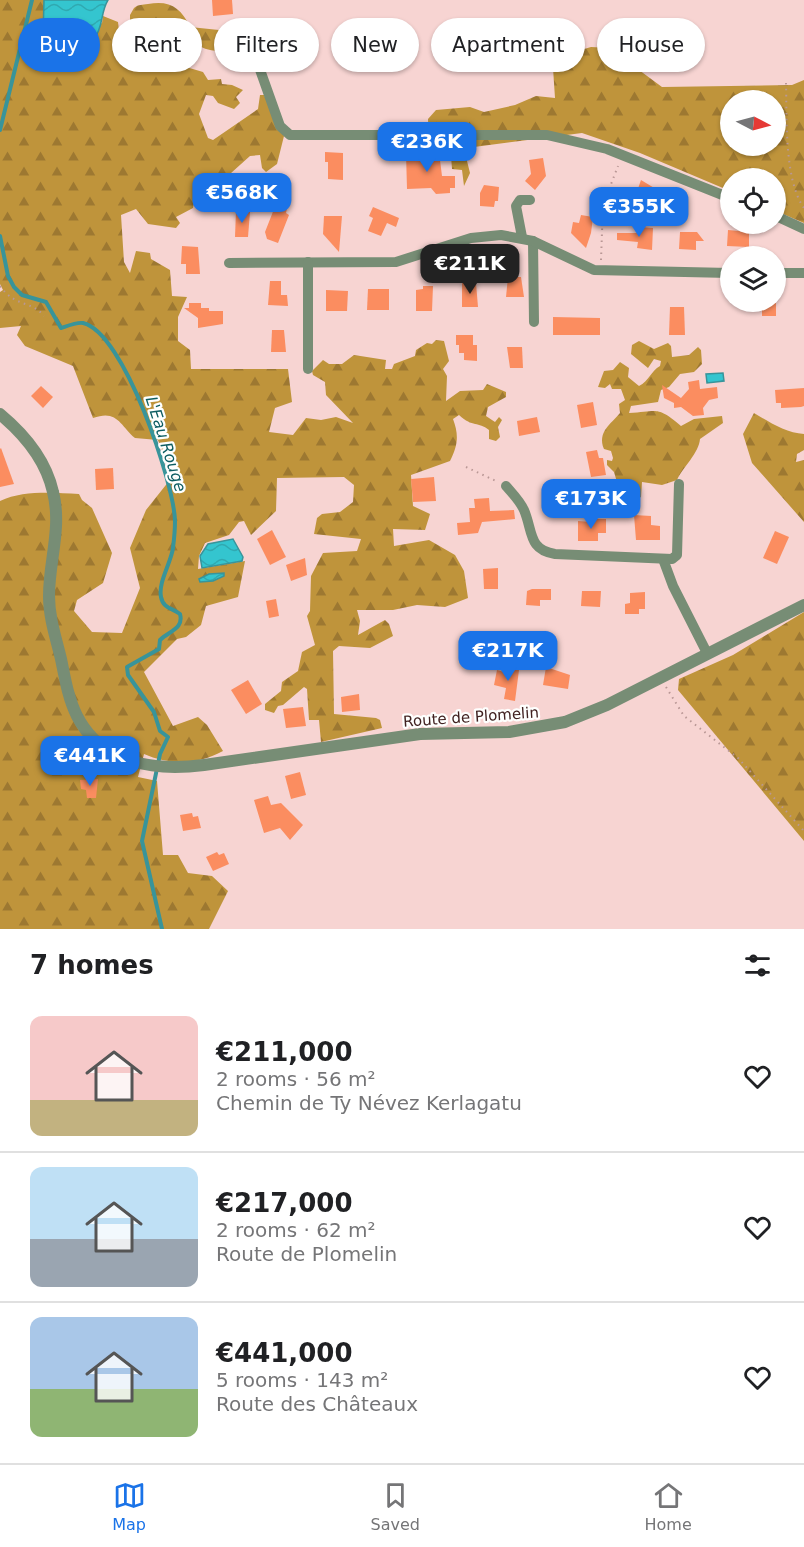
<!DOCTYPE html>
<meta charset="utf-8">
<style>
body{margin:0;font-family:"DejaVu Sans",sans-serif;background:#f6f6f6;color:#202124;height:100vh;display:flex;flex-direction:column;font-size:22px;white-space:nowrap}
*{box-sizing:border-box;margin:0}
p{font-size:20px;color:#757577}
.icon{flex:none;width:33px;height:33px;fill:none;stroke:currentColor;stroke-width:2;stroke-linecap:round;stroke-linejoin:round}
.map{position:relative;height:929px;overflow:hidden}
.drawer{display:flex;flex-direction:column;background:#fff;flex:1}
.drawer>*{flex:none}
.top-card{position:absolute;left:18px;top:18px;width:768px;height:54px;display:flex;gap:12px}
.needle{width:39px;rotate:96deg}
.buttons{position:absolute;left:720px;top:90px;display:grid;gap:12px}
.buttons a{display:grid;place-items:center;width:66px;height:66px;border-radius:50%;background:#fff;box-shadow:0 2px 4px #0004;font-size:30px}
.price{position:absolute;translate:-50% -51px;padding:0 14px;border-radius:12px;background:#1a73e8;color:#fff;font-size:20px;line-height:39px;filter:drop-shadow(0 2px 3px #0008)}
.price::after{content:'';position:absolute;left:50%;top:36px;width:18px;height:14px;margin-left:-9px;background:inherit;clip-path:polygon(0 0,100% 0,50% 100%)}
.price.on{background:#222;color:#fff}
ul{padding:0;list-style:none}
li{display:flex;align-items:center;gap:18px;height:150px;padding:0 30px}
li+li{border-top:2px solid #e0e0e0}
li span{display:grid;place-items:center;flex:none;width:168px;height:120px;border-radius:12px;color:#555}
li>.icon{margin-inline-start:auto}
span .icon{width:72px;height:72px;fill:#fffc;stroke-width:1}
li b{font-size:26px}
h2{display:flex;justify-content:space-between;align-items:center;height:72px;padding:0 30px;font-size:26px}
.tag{padding:0 21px;border-radius:27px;background:#fff;box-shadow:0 2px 4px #0004;font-size:21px;line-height:54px}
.tag.on{background:#1a73e8;color:#fff}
.tab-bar{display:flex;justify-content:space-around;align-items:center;height:84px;border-top:2px solid #e0e0e0;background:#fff;font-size:16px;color:#757577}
.tab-bar a{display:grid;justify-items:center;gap:3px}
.tab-bar .on{color:#1a73e8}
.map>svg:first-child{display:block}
</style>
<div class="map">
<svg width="804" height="929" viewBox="0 0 804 929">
<defs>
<pattern id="forest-firs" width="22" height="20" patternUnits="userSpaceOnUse" patternTransform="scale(1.5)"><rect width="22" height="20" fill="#bf943b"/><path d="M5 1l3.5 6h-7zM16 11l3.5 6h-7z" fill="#9d7831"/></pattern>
<pattern id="water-waves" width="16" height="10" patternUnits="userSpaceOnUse" patternTransform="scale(1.5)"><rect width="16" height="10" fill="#34c5cf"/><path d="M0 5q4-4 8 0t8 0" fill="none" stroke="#2fa9b1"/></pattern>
</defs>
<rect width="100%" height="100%" fill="#f7d4d2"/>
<g fill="url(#forest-firs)" fill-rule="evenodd">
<path d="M0 0H44L43 36 47 43 55 45 102 23 103 16 118 22 119 31 113 39 114 45 131 39 139 27 130 24V15L134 8C139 4 142 5 148 4 169 0 181 7 190 27L219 30 223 45 219 51C207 51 203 47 193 44 187 43 185 45 178 42L176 44 184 53 186 67 203 72 208 80 221 79 222 84 232 85 243 90 236 97 240 103 234 109 218 103 213 96 206 95 199 114 208 138 213 140 258 109 260 95H264L284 136 277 164 266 172 262 168 260 155 250 156 221 182 195 197 193 208 176 217 180 223 176 228 148 224 136 209 121 215 124 262 130 273 136 251 150 253 151 259 170 270 172 296 187 297 178 317V341L190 350 191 369H288L292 402 275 408 269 432 293 435 306 418 321 420 336 417 353 423 326 395 325 382 313 375 312 371 323 360 329 364H342L354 355 386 360 385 369H392L394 364 415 356 416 350 427 343 432 344 436 340 444 341 449 361 443 369 447 376 446 401 460 391 483 390 487 384 506 392V397L488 407 486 416 495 422 499 417 502 420 498 427 500 437 496 441 489 439V430C478 421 473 428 459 415L453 419C459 435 458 445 450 461L411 475 413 506 430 514 425 530 393 529 394 546 429 540 455 555 464 571 468 598 445 607 417 605 393 610H357L360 621 358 635 385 620 389 624 393 636 370 648 339 646 333 651 334 714 376 718 380 720 382 728 321 742 319 720H309L307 689 304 687 283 705 278 706 274 713 265 710V704L281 691 282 682 298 671 302 652 315 645 307 616 310 611 311 576 323 553 357 551 361 539 314 534 317 518 322 514 340 512 353 502 354 485 344 477 277 478 276 511 251 535 244 521 239 522 229 535 205 543 199 556 198 569 245 561 238 597 206 606 201 625 186 637 177 639 144 672 173 726 198 717 207 725 223 751C198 765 169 765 144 754L138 777 157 781 163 855H178L188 873 212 876 228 891 209 929H0V501C24 490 53 493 79 494L82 500 92 508 112 553 103 583 77 600 74 611 92 632 122 633 140 588 130 548 146 510 173 476 158 440 135 438C120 425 117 409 93 418L73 366 25 346 17 335 21 326 0 328V292L3 290 0 284Z"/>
<path d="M622 45 637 52 639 70 662 87 792 85 804 80V223L776 211V178H730V191L640 153 582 133 474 147 466 157 470 173 464 186 462 170 452 169 451 156 446 145 429 143 428 119 436 110 470 107 484 112 515 105 536 96 555 98 553 68 560 56 591 47 610 48ZM730 100H776V146H730Z"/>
<path d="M639 341 654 349 668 343 671 346 672 357 689 355 698 347 701 350 702 364 694 372 680 374 669 387 661 390 658 402 631 406 629 413C658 412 656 405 681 426L694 419 722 416 723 423 700 439C699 453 683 467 677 480L662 485 642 482 641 497 624 507 615 505 610 499V483L617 482 614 472 607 465V460L612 461 613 458 611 451 604 449C597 432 611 424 620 413L619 404 625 400 621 389H612L610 384 605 388 598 387 604 371 613 370 620 362 629 368 628 377 639 386C649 381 651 371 660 366L661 361 654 359 648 368 631 354 632 345Z"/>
<path d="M754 413C769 422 786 433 804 434V450L797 454 796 462 804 460V522L752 463 743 434Z"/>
<polygon points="804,612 804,841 678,690 679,679 733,655"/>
</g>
<g fill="url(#water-waves)" stroke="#38949a" stroke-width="1.5">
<path d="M44 0H108C100 13 104 26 94 39L68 46 47 43 43 36Z"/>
<polygon points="723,373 724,381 707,383 706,374"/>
<polygon points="233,539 243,557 242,561 202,568 200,556 208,544"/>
<polygon points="224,573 224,576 213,581 200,582 199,579 209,574"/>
</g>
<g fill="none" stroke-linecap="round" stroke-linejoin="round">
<g stroke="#38949a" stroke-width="4">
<polyline points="0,130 32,0"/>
<path d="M0 236 8 276 14 287 22 295 46 302 61 328C67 326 77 322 83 323 124 332 174 483 175 521 175 530 174 540 173 548 171 563 158 582 161 597 163 608 172 608 180 614 184 629 169 631 160 640L159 649 127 667 128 675 154 712 160 731 168 737 160 754 142 841 162 929"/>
</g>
</g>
<g fill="#fb8d60">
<polygon points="212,0 232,0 233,14 213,16"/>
<polygon points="325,152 343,153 343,180 328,179 328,162 325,162"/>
<polygon points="439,152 442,176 455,176 455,188 450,188 450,193 436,194 431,188 407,189 406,153"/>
<polygon points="543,158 546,176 535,190 525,181 531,174 529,160"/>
<polygon points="641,180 661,192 655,204 659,214 633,203"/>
<polygon points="484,185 499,187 498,201 495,201 494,207 480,206 480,193"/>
<polygon points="289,199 286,213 289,215 278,243 267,239 265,232 276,204"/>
<polygon points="373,207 399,218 396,227 387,223 381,236 368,231 373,218 369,216"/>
<polygon points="236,211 250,212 248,237 235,237"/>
<polygon points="581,215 593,217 591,233 586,248 571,233 573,222 579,223"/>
<polygon points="324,216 342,216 339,252 323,234"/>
<polygon points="639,227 653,228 652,250 637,248 638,242 617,240 617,233 639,233"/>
<polygon points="728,230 749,232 749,247 727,246"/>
<polygon points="680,232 697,232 704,241 696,241 696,250 679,249"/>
<polygon points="182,246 198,247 200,274 186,274 186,264 181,264"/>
<polygon points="508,277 521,277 524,297 506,297"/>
<polygon points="270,281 281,281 281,295 287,295 288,306 268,305"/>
<polygon points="462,283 476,283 478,307 462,307"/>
<polygon points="423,286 433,286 432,311 416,311 416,290 423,289"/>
<polygon points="368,289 389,289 389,310 367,310"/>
<polygon points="326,290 348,291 347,311 326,311"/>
<rect x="762" y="302" width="14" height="14"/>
<polygon points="189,303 201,303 201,308 209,308 209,311 223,311 223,324 198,328 198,318 184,308 189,308"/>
<polygon points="670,307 684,307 685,335 669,335"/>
<polygon points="553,317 600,318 600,335 553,335"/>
<polygon points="272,330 284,330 286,352 271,352"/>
<polygon points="456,335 473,335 473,345 477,345 477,361 464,360 464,353 459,353 459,345 456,345"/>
<polygon points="507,347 522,347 523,368 510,368"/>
<polygon points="699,380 700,389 717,387 718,398 709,400 703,408 704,415 693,416 681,407 674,408 674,403 664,398 662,385 681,398 689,389 688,382"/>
<polygon points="41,386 53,397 43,408 31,396"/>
<polygon points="804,388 804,406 801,407 781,408 781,403 776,403 775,390"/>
<polygon points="593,402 597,425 581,428 577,405"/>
<polygon points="537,417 540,432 519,436 517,421"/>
<polygon points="1,448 14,484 0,487 0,449"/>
<polygon points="597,450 599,458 603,458 606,475 591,477 586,452"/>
<polygon points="113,468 114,489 96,490 95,469"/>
<polygon points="434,477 436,501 413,502 411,479"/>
<polygon points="489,498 490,511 514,510 515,519 482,522 478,533 458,535 457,523 470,522 469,508 475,508 474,499"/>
<polygon points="634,515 651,516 651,525 660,526 660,540 636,540"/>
<polygon points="591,519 606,519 606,533 598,533 598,541 578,541 578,521 591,522"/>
<polygon points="272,530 286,557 270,565 257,539"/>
<polygon points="775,531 789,537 777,564 763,558"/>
<polygon points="305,558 307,575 291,581 286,565"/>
<polygon points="498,568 498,589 484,589 483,569"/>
<polygon points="532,589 551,589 551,600 540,600 540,606 526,605 527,591"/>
<polygon points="582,591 601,591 600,607 581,606"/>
<polygon points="645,592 645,609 639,609 639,614 625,614 625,604 630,603 630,593"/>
<polygon points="276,599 279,616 269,618 266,601"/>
<polygon points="505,667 519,670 515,701 504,699 506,688 494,685 497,670 504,672"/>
<polygon points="546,667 570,675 568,689 543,685"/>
<polygon points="248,680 262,704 246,714 231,690"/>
<polygon points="359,694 360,710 342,712 341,697"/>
<polygon points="303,707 306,726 286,728 283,709"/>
<polygon points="300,772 306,795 291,799 285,776"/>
<polygon points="98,779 96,798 87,798 86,790 81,789 80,780"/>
<polygon points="268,796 271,805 281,803 303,825 290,840 280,828 264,833 254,800"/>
<polygon points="192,813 193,817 198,816 201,828 183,831 180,815"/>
<polygon points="217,852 219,855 224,853 229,864 213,871 206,857"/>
</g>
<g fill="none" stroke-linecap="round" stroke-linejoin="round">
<g stroke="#b99795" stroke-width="2" stroke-dasharray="1.5 4.5" stroke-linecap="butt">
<polyline points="261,38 262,20"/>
<path d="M786 83C787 118 784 180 804 208"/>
<polyline points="601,260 603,205 618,166"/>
<path d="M0 286C16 308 31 300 44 316"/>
<polyline points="466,467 496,481"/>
<polyline points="666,687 684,716 738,758 804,831"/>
</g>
<g stroke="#778d75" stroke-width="10">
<polyline points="248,36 280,126 290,135 547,135 607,149 730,198"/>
<polyline points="776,216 804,229"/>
<polyline points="522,237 516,206 520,200 530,200"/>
<polyline points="533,241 534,322"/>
<polyline points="229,263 396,262 471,238 501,235 533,241 594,270 730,273"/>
<polyline points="776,273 804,273"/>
<polyline points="308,369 308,262"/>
<path d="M506 486C513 494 520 501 524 510 533 531 528 550 555 554L672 559 677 555 679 484"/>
<polyline points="663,559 673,586 707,653"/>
</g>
<path stroke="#778d75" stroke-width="12" d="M0 414C24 434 46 460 53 492 62 527 49 561 49 596 49 618 56 638 61 659 65 678 68 698 77 716 102 765 156 771 204 765L420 734 509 732 565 722 607 705 804 605"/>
</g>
<g text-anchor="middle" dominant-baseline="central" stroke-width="4.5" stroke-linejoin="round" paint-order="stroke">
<g font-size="15" fill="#402120" stroke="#fefffe">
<text transform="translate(471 717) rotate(-4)">Route de Plomelin</text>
</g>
<g font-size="16" font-style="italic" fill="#0d5d62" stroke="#fefffe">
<text transform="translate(166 444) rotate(72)">L'Eau Rouge</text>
</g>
</g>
</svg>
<div class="buttons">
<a><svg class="needle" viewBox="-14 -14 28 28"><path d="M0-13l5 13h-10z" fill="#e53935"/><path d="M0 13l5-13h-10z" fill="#757577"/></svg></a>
<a><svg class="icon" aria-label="locate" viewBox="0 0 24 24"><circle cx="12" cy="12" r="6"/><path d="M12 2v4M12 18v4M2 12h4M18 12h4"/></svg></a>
<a><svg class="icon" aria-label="layers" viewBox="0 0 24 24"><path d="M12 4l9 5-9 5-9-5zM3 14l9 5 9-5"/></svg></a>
</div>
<b class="price" style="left:427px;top:173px">€236K</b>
<b class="price" style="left:242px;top:224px">€568K</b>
<b class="price" style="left:639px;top:238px">€355K</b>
<b class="price on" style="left:470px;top:295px">€211K</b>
<b class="price" style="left:591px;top:530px">€173K</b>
<b class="price" style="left:508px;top:682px">€217K</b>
<b class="price" style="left:90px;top:787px">€441K</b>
<div class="top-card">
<a class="tag on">Buy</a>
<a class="tag">Rent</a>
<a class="tag">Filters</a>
<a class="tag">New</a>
<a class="tag">Apartment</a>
<a class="tag">House</a>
</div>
</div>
<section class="drawer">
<h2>7 homes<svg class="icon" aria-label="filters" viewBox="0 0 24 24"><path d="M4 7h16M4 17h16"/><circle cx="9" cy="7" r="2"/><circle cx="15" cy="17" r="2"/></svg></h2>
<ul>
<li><span style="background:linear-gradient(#f6c9c9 70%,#c2b280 0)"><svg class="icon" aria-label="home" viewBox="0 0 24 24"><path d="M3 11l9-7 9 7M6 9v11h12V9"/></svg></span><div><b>€211,000</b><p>2 rooms · 56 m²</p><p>Chemin de Ty Névez Kerlagatu</p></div><svg class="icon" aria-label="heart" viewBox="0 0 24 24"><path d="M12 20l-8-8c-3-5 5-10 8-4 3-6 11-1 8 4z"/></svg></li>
<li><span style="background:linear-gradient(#bfe0f5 60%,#9aa5b1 0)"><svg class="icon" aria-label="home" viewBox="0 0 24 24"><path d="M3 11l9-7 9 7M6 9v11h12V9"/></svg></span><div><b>€217,000</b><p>2 rooms · 62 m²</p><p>Route de Plomelin</p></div><svg class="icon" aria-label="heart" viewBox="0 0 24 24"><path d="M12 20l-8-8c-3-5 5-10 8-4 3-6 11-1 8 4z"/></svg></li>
<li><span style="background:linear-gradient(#a9c7e8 60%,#8fb573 0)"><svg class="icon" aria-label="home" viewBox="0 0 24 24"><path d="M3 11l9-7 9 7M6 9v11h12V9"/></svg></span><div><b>€441,000</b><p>5 rooms · 143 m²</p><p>Route des Châteaux</p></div><svg class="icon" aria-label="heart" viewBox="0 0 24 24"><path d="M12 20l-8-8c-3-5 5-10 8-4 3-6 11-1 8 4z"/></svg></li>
</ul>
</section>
<nav class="tab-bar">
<a class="on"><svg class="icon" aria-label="map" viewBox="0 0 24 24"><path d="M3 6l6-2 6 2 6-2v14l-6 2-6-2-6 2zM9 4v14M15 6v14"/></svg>Map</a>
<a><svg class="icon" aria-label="saved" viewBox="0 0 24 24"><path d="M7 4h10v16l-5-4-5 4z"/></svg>Saved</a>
<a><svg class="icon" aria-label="home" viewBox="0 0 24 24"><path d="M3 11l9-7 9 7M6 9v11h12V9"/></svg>Home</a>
</nav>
